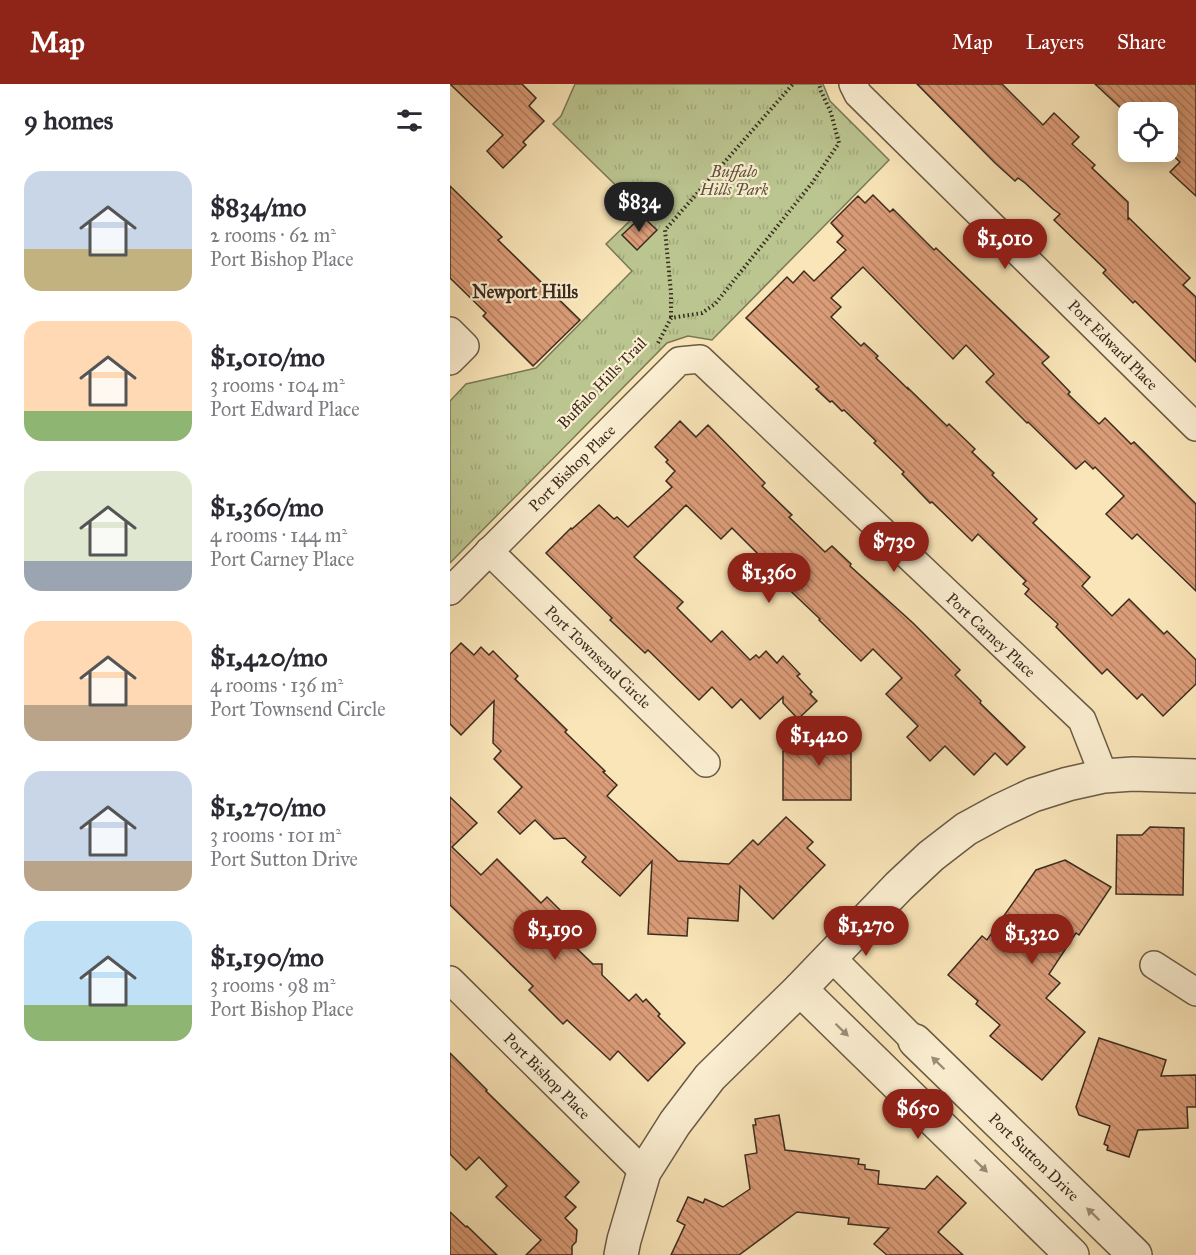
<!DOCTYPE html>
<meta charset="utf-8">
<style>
body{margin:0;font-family:"IM FELL Great Primer",serif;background:#f7f7f7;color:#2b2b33;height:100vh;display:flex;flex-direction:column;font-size:22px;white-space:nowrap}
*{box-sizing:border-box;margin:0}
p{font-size:20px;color:#7c7c81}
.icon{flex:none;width:33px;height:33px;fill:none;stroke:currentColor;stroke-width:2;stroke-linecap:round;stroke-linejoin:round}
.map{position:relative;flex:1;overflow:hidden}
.side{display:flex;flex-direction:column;background:#fff;width:450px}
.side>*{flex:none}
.tools{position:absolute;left:668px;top:18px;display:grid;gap:12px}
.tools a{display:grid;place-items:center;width:60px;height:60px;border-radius:12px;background:#fff;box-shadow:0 3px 15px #0003;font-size:30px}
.price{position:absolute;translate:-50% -51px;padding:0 14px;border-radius:21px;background:#8f2418;color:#fff;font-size:20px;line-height:39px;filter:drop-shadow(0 2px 3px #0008)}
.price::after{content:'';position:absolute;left:50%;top:36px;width:18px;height:14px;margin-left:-9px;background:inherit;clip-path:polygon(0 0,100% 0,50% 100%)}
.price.current{background:#222;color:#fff}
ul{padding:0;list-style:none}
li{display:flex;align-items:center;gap:18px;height:150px;padding:0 24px}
li span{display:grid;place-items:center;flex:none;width:168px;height:120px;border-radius:18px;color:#555}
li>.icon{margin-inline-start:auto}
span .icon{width:72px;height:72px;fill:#fffc;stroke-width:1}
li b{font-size:26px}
h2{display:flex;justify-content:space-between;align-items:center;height:72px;padding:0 24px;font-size:26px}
header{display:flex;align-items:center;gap:36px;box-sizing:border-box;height:84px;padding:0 30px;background:#8f2418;color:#fff}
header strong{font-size:28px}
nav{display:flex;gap:33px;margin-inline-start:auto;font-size:21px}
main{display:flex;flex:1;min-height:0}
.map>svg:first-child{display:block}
</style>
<header>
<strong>Map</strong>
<nav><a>Map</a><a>Layers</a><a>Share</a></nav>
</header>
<main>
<section class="side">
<h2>9 homes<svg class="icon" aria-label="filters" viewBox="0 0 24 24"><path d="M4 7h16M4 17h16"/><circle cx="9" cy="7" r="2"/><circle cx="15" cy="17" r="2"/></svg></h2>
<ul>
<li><span style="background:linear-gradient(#c9d6e8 65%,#c2b280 0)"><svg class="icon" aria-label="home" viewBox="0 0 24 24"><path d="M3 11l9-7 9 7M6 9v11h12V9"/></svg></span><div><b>$834/mo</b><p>2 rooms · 62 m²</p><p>Port Bishop Place</p></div></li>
<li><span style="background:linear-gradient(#ffd9b3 75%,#8fb573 0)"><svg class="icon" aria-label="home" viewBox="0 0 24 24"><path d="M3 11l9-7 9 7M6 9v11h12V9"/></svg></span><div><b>$1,010/mo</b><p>3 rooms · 104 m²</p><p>Port Edward Place</p></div></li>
<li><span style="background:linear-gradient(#dfe7d0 75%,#9aa5b1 0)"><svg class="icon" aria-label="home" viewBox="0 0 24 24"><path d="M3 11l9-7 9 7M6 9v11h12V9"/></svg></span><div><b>$1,360/mo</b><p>4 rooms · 144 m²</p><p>Port Carney Place</p></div></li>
<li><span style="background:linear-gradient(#ffd9b3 70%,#b9a48a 0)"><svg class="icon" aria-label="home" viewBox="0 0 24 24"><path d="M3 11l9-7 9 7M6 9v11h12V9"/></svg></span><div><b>$1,420/mo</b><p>4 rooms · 136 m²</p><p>Port Townsend Circle</p></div></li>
<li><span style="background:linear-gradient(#c9d6e8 75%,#b9a48a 0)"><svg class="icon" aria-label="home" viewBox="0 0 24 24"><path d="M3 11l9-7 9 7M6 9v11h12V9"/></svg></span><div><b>$1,270/mo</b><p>3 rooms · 101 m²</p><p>Port Sutton Drive</p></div></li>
<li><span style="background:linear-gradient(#bfe0f5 70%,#8fb573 0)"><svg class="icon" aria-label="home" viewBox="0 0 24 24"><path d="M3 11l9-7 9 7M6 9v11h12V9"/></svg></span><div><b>$1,190/mo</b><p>3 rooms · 98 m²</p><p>Port Bishop Place</p></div></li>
</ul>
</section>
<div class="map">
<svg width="746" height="1171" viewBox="0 0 746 1171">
<defs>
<pattern id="grass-tufts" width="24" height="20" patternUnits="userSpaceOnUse" patternTransform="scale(1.5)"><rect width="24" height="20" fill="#bbc590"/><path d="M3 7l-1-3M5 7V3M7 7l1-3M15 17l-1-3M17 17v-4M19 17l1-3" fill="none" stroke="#a2a97c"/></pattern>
<pattern id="building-back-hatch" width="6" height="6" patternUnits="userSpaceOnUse" patternTransform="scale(1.5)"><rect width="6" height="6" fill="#db9c78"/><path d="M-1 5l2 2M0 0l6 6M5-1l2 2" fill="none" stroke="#b37f62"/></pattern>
</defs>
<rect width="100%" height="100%" fill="#f9e5b8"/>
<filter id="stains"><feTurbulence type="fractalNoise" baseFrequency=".00333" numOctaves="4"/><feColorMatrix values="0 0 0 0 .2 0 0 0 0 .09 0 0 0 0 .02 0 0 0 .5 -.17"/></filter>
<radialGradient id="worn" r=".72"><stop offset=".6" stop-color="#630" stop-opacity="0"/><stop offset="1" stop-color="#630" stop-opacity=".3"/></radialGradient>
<polygon fill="url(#grass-tufts)" stroke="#7b7858" stroke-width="1.5" points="125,0 373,0 380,17 439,76 262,256 238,252 217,259 0,479 0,317 16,300 86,284 182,187 156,160 191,126 103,40 111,32"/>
<g fill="url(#building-back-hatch)" stroke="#3b2c1f" stroke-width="1.5">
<polygon points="0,0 72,0 86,14 79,22 94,37 73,58 76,61 53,84 37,67 53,51"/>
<polygon points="467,0 552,0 593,41 604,29 629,53 622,60 645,81 642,84 678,118 678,136 679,134 740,194 733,201 746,213 746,278 685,217 683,219 653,189 656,186 604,136 610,130 603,125 575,99 568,94 565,97 545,79"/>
<polygon points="645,0 746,0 746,112 720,88 730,78 717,66 717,28 675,28"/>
<polygon points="0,102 52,153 48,156 130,236 83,282 33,232 36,229 0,194"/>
<polygon points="423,111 440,128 443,125 484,166 486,164 599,273 592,279 620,308 618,310 649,340 655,334 681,360 684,358 746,420 746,507 687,450 682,455 656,430 674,412 645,383 643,385 635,377 626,385 578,338 577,339 536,298 544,290 516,261 503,275 413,183 381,214 391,223 381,233 411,262 414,259 428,272 426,274 458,305 458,304 497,342 499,340 525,365 522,368 544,389 542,391 587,435 583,439 640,493 632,502 662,532 679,515 714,550 717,547 746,576 746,600 713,632 692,610 687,615 657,585 652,590 606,543 608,540 575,510 579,505 573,500 576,497 528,450 522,457 482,418 480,419 452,390 454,388 424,359 426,357 394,326 392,327 382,317 380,318 366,305 369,303 296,234 337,193 343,199 354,187 364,197 396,166 387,158 393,152 381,139 408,112 415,119"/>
<polygon points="192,132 207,146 187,166 172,151"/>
<polygon points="230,337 246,353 258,341 315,399 312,402 342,431 339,433 375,468 382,462 401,480 400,482 463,539 510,586 505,591 531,617 530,619 575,663 557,681 545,669 524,691 495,662 480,677 457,653 468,642 436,610 452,594 423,565 411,577 369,536 370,535 307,475 310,472 282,444 271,455 236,421 184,473 233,518 227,524 261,558 272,547 300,576 306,571 309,574 316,567 327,579 333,572 350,590 347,592 362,608 360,610 367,617 348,635 333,619 333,613 310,635 291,615 282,624 262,603 249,616 198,566 195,569 160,536 162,534 96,469 121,444 122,445 149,421 164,435 167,433 178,443 222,403 216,397 225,387 216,378 218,376 205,363"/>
<polygon points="11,559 24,571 31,563 39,571 43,567 68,592 65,595 117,646 115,648 155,687 153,688 167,701 157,712 228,777 279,780 303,756 308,761 336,733 363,758 357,764 375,781 323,835 290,802 288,837 238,834 237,852 198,850 202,777 170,812 132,778 136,773 115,754 104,755 85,736 70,750 48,728 72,703 44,675 51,667 43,659 44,617 11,651 0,640 0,570"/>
<polygon points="349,646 401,646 401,716 333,716 333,667 349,667"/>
<polygon points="0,713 27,739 2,763 31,791 47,775 91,819 97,813 116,832 108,841 121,854 118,856 143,880 152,880 152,891 179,917 186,910 193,918 196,915 210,930 208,932 235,959 198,997 168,967 160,976 117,936 113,940 79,906 83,902 0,821"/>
<polygon points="700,743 734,744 733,811 666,810 667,751 692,751"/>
<polygon points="615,776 661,803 629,851 626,849 599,890 610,899 596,914 635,948 592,996 540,952 550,941 526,920 528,917 498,891 532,852 537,856 586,786"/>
<polygon points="649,954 716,976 711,992 746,991 746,1023 737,1023 738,1044 688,1046 679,1073 657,1066 658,1062 654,1060 660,1042 629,1031 626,1023"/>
<polygon points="0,969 37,1006 36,1007 129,1098 115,1113 126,1123 115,1134 127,1146 126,1158 122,1162 122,1171 76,1171 91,1156 46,1113 57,1102 29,1073 16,1086 0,1070"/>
<polygon points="329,1031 335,1066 409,1075 408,1080 415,1081 415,1085 429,1087 428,1100 475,1105 487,1092 516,1119 488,1148 513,1171 437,1171 424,1160 439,1144 398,1140 399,1134 347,1128 289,1171 221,1171 235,1141 227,1137 238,1113 253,1119 255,1115 273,1123 300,1105 295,1071 307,1069 303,1041 306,1041 305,1035"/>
<polygon points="0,1128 16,1143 17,1142 47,1171 0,1171"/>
</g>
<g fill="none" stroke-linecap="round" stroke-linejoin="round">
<g stroke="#6a5a45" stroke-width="30">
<g id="minor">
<polyline points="403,0 408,10 746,343"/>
<polyline points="0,247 15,262 0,277"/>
<polyline points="39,467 256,679"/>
<polyline points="0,507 229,277 250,275 632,636 654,692"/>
<polyline points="381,873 465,957"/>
<polyline points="704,881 746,908"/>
<polyline points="0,896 194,1088"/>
</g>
</g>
<g stroke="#6a5a45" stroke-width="36">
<g id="tertiary">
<polyline points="350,905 622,1171"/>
<polyline points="465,957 685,1171"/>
<polyline points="171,1171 174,1156 194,1088 225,1039 260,993 350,905 449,802 481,772 516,745 549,727 583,711 618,700 654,692 683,690 746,692"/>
</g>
</g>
<g stroke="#3b2c1f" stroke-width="4" stroke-dasharray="1.5 3" stroke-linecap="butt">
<polyline points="221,233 221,209 215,146 343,0"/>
<polyline points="208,259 221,234 252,229 265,220 362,99 389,59 381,29 371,7 369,0"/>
</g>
<use href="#minor" stroke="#fbeed1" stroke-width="27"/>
<use href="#tertiary" stroke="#fbeed1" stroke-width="33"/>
</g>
<defs><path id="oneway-solid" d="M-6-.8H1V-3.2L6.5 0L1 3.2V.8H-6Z" transform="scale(1.5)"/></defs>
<g fill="#9b8d78">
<use href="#oneway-solid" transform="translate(392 946) rotate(44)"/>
<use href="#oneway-solid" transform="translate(488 979) rotate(-136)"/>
<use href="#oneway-solid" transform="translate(531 1082) rotate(44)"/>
<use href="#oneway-solid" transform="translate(643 1130) rotate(-136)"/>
</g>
<g text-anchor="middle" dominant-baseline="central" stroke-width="4.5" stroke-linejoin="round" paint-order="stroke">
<g font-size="16" font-style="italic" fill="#5b523b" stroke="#fbeed1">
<text x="284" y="87">Buffalo<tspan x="284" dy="18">Hills Park</tspan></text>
</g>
<g font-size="16" fill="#3b2c1f" stroke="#fbeed1">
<text transform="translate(663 261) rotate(45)">Port Edward Place</text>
<text transform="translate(152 299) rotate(-46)">Buffalo Hills Trail</text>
<text transform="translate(122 384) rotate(-45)">Port Bishop Place</text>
<text transform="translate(541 551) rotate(43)">Port Carney Place</text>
<text transform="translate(148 573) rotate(44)">Port Townsend Circle</text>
<text transform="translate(97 992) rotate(45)">Port Bishop Place</text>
<text transform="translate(584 1073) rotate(44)">Port Sutton Drive</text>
</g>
<g font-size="18" font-weight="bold" fill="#3b2c1f" stroke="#fbeed1">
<text x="75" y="208">Newport Hills</text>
</g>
</g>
<rect width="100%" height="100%" filter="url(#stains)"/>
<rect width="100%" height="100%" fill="url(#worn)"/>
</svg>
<div class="tools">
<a><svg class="icon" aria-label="locate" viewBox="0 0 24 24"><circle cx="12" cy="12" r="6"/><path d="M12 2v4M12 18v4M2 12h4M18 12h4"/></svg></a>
</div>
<b class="price current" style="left:189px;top:149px">$834</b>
<b class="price" style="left:555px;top:186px">$1,010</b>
<b class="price" style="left:444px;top:489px">$730</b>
<b class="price" style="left:319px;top:520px">$1,360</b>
<b class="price" style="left:369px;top:683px">$1,420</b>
<b class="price" style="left:416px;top:873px">$1,270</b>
<b class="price" style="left:105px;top:877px">$1,190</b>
<b class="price" style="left:582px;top:881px">$1,320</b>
<b class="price" style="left:468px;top:1056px">$650</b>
</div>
</main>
